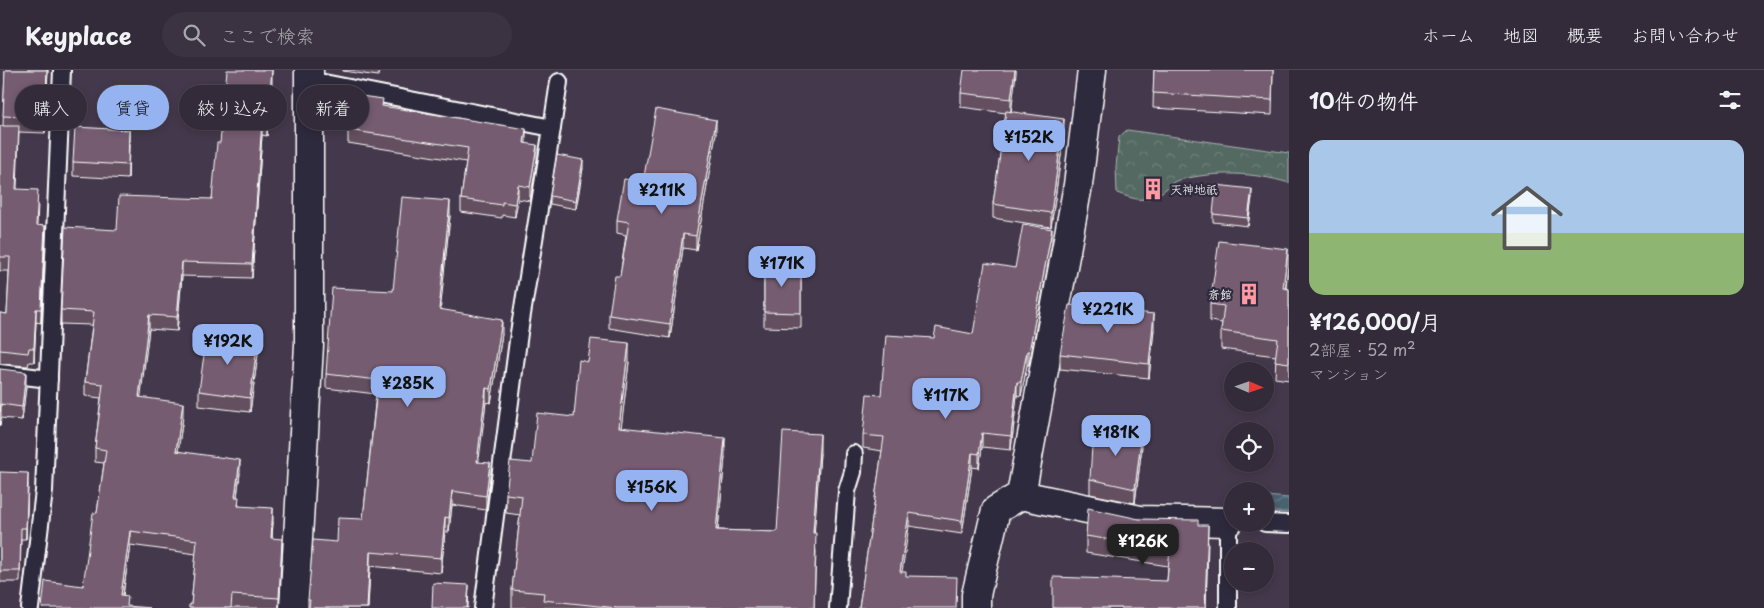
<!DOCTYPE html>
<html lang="ja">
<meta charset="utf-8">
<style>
body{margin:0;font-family:"Playpen Sans","Klee One",sans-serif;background:#3b3341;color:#f1f3f6;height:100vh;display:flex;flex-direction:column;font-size:19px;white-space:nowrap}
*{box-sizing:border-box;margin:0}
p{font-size:16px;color:#a9a7ae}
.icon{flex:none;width:28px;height:28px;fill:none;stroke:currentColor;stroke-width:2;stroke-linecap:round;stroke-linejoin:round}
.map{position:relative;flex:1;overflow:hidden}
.panel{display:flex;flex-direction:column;background:#332b39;width:475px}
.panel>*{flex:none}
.banner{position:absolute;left:15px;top:15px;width:475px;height:45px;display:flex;gap:10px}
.needle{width:32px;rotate:92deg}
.controls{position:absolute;left:1224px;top:292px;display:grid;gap:10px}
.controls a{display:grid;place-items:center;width:50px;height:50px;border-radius:50%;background:#332b39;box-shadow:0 2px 8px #0003,0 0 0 1px #4e4753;font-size:25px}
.price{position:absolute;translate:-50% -42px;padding:0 11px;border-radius:10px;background:#95b2f1;color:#111;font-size:16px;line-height:32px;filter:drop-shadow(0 1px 2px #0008)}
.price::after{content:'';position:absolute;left:50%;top:30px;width:15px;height:11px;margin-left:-8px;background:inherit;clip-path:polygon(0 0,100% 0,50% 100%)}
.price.on{background:#222;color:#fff}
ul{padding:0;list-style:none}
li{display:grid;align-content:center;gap:10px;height:265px;padding:0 20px}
li span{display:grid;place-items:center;height:155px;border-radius:15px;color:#555}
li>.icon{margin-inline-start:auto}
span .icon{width:90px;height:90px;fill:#fffc;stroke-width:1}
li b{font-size:21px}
h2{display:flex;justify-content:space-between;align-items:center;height:60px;padding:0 20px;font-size:21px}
.pill{padding:0 18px;border-radius:22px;background:#332b39;box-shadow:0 2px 8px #0003,0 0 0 1px #4e4753;font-size:18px;line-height:45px}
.pill.on{background:#95b2f1;color:#111}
header{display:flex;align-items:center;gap:30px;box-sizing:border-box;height:70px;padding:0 25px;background:#332b39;border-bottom:1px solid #4e4753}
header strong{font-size:24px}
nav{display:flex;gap:28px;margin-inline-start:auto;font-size:18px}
.search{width:350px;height:45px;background:#3b3341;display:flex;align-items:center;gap:12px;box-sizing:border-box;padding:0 18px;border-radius:28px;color:#a9a7ae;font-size:19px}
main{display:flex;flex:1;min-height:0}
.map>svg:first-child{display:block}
</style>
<header>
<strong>Keyplace</strong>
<div class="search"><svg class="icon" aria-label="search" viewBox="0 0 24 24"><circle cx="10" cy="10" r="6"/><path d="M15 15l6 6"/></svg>ここで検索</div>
<nav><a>ホーム</a><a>地図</a><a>概要</a><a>お問い合わせ</a></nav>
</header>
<main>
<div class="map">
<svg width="1289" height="538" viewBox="0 0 1289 538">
<defs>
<pattern id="forest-crowns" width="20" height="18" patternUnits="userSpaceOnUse" patternTransform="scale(1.25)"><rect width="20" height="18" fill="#546963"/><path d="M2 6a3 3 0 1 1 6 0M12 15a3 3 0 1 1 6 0" fill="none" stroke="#6e807a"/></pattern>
<pattern id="water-waves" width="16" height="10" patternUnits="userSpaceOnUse" patternTransform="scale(1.25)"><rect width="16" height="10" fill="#496270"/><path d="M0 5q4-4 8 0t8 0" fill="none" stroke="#647a85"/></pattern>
</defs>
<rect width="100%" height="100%" fill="#44394c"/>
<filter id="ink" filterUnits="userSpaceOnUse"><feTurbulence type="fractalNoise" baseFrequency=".02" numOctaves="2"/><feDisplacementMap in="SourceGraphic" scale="10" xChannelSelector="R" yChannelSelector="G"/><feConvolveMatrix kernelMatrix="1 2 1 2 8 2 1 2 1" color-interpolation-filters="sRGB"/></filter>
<g filter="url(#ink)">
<path fill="url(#forest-crowns)" stroke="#aab4b1" d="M1127 60 1289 83V113C1253 102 1216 101 1179 110 1174 111 1170 115 1167 118 1148 134 1139 131 1117 123L1116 97 1119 67Z"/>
<polygon fill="url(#water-waves)" stroke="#92a1a9" points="1265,426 1289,428 1289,443 1265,441"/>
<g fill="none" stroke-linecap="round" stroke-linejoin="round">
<g stroke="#fff" stroke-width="20">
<g id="lane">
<polyline points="309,10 552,58 519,263 483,538"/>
<polyline points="552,58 559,12"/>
<polyline points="0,303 49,309"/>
<polyline points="1265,453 1289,454"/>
<polyline points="30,538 44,421 62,0"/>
<polyline points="838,538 847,421 853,402 854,384"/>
<polyline points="1228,538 1228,452 1232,452"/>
</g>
</g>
<g stroke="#fff" stroke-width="31">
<g id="street">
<polyline points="1021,425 1140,450 1228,452"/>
<polyline points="294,538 309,275 309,0"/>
<polyline points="976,538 976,525 996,440 1021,425 1078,115 1092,0"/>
</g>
</g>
<use href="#lane" stroke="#2f2a3d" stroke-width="16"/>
<use href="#street" stroke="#2f2a3d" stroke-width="28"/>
</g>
<g fill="#644f5f" stroke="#fff">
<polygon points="5,0 48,0 45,63 19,62 17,119 38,134 37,155 45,169 41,253 36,252 34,292 29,292 28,296 0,294 0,243 7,244 9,201 0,201 0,56 3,56"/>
<polygon points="343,0 379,0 378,6 343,1"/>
<polygon points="1016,0 1011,42 1064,64 1051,157 993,148 993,134 1006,43 961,37 961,23"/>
<polygon points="1154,0 1273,0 1272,45 1153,38"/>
<polygon points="272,14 267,66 262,65 252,208 182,206 177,261 149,259 140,328 183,347 178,381 240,403 237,427 239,436 273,452 272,468 282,483 279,538 189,538 191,535 196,484 130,475 123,526 42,538 83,516 97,443 104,393 95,392 95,378 101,328 85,326 85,312 92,255 61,254 61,240 117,160 212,129 220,73"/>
<polygon points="383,36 526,73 537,89 530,131 518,129 515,147 502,145 502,148 461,142 461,129 466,92 348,73 348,60"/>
<polygon points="716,63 696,180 683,178 670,268 609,258 609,245 620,206 626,165 617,163 617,150 643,112"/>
<polygon points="129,74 128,109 73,106 73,92"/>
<polygon points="583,98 576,139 550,134 550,126"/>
<polygon points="1252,127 1248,156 1213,152 1213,144"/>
<polygon points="450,146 440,239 502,264 491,333 486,332 478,392 490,407 486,440 452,435 449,462 445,462 441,503 370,496 368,538 308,538 308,530 337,472 363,449 376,324 326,318 326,304 393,221"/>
<polygon points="1052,172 1029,295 1027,295 1021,326 1017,325 1011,380 982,377 979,398 972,397 962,464 909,456 859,538 882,381 863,378 863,365 881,325 934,268 973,264 1015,198"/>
<polygon points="764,193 801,194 801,258 764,257"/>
<polygon points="1288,197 1286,218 1289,219 1289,310 1275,308 1276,286 1221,279 1221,261 1222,253 1210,251 1210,234"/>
<polygon points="1154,259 1149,308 1060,299 1060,284"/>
<polygon points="258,284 250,342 199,336 199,321"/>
<polygon points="588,292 629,292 621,357 725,387 718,460 777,462 820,383 814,463 816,482 814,538 512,538 512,520 520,445 506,443 506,424 574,347"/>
<polygon points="0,299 26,316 22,350 1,348 0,356"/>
<polygon points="1142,376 1135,433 1090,424 1090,409"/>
<polygon points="0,402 28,414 26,469 21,469 20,512 0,512"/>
<polygon points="1139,449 1198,455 1208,472 1206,538 1053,538 1167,511 1168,496 1086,483 1086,466"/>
</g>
<g fill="#51404e" stroke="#fff">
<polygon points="47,0 48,0 45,63 45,48"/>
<polygon points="272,0 272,14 267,66 267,52"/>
<polygon points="1015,0 1016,0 1016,4 1011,43 1011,29"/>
<polygon points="1064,49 1064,64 1051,157 1051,143"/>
<polygon points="716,50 716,63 696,180 696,166"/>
<polygon points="262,51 262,65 252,208 252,194"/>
<polygon points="526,59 526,72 524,87 524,73"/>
<polygon points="129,60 129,74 128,109 128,95"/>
<polygon points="537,75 537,89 530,131 530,117"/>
<polygon points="583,90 583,98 576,139 576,131"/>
<polygon points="518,115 518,129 515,147 515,134"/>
<polygon points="1252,119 1252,127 1248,156 1248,148"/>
<polygon points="450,131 450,146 439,253 439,239"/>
<polygon points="45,156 45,169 41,253 41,239"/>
<polygon points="1052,159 1052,172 1029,295 1029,282"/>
<polygon points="683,164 683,178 670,268 670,254"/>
<polygon points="1288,179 1288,197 1283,236 1283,218"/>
<polygon points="182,192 182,206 177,261 177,247"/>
<polygon points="36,239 36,252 34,292 34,278"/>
<polygon points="1154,244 1154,259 1149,308 1149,294"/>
<polygon points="149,245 149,259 139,341 139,327"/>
<polygon points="502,250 502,264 491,333 491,319"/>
<polygon points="258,270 258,284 250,342 250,328"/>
<polygon points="629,273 629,292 619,376 619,357"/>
<polygon points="1027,281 1027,295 1021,326 1021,312"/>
<polygon points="26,302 26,316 22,350 22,337"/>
<polygon points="1017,312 1017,325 1011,380 1011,366"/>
<polygon points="486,318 486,332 477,406 477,392"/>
<polygon points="183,333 183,347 176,395 176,381"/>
<polygon points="1,334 1,348 0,356 0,342"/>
<polygon points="1142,362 1142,376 1135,433 1135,419"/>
<polygon points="982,363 982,377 979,398 979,384"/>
<polygon points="820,364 820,383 813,482 813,463"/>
<polygon points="725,368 725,387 716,478 716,460"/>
<polygon points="972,383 972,397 962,464 962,451"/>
<polygon points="240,390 240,403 235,441 235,427"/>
<polygon points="490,393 490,407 486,440 486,426"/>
<polygon points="28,403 28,414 26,469 26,458"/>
<polygon points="452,421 452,435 449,462 449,448"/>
<polygon points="273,438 273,452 271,482 271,468"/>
<polygon points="909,443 909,456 900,515 900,502"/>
<polygon points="445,447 445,462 441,503 441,488"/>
<polygon points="1208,455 1206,538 1205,538"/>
<polygon points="130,461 130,475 121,538 121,525"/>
<polygon points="282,469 282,483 279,538 279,528"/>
<polygon points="370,482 370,496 368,538 367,538"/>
<polygon points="469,515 468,538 467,538"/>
</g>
<g fill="#745c6f" stroke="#fff">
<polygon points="5,0 47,0 45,48 3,46"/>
<polygon points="227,0 272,0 267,52 262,51 252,194 182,192 177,247 149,245 139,327 183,333 176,381 240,390 235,427 239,427 238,436 273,438 271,468 282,469 279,528 232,525 231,538 189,538 189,535 191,535 197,470 130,461 121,525 128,526 127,536 150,538 42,538 45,511 83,516 93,443 97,443 106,380 95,378 103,314 85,312 94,242 61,240 65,157 117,160 119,126 212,129 217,73 220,73"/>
<polygon points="964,0 1015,0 1011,29 961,23"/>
<polygon points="1154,0 1273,0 1272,30 1153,23"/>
<polygon points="353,25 383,29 382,36 526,59 524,73 537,75 530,117 518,115 515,134 502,132 502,135 461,129 468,78 348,60"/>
<polygon points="656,39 716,50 696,166 683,164 670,254 609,245 615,206 620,206 629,152 617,150 624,109 643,112"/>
<polygon points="1006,41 1064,49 1051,143 993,134"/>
<polygon points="0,56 19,56 16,119 38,120 36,155 45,156 41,239 36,239 34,278 29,278 28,283 0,280 0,243 7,244 10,187 0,187"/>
<polygon points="75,57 129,60 128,95 73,92"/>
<polygon points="557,85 583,90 576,131 550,126"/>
<polygon points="1216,115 1252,119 1248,148 1213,144"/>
<polygon points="402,127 450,131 439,239 502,250 491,319 486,318 477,392 490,393 486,426 452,421 449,448 445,447 441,488 370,482 367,538 309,538 310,530 308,530 313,470 337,472 338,448 363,449 378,310 326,304 332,218 393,221"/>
<polygon points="1023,154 1052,159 1029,282 1027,281 1021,312 1017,312 1011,366 982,363 979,384 972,383 962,451 909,443 900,502 906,502 906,506 957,507 956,538 859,538 884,367 863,365 867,324 881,325 886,265 934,268 936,257 973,264 985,193 1015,198"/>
<polygon points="1219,171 1288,179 1283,218 1289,219 1289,293 1275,291 1278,269 1221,261 1224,236 1210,234"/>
<polygon points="764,193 801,194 801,243 764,242"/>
<polygon points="1069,235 1154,244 1149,294 1060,284"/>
<polygon points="207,263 258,270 250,328 199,321"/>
<polygon points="591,269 629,273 619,357 725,368 716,460 777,462 783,362 820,364 813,463 816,463 814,538 617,538 543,530 544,523 512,520 522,426 506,424 510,391 532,393 537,343 574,347 579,290 588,292"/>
<polygon points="0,299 26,302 22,337 1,334 0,342"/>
<polygon points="1093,359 1142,362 1135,419 1090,409"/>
<polygon points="0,402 28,403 26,458 21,458 20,501 0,501"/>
<polygon points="1088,438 1139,449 1198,450 1198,455 1208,455 1205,538 1053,538 1053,507 1167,511 1170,479 1086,466"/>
<polygon points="433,513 469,515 467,538 432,538"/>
</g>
</g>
<defs>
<g id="building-bare" transform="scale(1.725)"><path d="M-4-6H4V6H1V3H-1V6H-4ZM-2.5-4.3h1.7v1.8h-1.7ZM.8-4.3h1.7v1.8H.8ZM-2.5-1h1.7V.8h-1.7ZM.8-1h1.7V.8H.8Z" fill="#ff9aa2" stroke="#2f2a3d" stroke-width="2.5" paint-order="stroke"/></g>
</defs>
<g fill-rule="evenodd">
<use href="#building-bare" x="1153" y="119"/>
<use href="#building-bare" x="1249" y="224"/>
</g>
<g text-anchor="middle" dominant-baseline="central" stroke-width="4.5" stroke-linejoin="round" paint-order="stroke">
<g font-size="12" fill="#fff" stroke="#2f2a3d" text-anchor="start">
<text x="1170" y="119">天神地祇</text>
<text x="1232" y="224" text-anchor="end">斎館</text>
</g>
</g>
</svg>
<div class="controls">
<a><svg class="needle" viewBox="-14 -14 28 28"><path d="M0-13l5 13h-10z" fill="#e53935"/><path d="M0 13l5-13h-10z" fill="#a9a7ae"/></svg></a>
<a><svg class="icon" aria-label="locate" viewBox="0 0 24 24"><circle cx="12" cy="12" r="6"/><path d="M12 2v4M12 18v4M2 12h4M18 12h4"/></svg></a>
<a>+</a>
<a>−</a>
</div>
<b class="price" style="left:1029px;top:92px">¥152K</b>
<b class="price" style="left:662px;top:145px">¥211K</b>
<b class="price" style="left:782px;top:218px">¥171K</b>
<b class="price" style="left:1108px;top:264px">¥221K</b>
<b class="price" style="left:228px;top:296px">¥192K</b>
<b class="price" style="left:408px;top:338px">¥285K</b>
<b class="price" style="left:946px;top:350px">¥117K</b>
<b class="price" style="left:1116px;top:387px">¥181K</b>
<b class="price" style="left:652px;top:442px">¥156K</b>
<b class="price on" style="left:1143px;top:496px">¥126K</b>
<div class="banner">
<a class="pill">購入</a>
<a class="pill on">賃貸</a>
<a class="pill">絞り込み</a>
<a class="pill">新着</a>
</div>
</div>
<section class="panel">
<h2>10件の物件<svg class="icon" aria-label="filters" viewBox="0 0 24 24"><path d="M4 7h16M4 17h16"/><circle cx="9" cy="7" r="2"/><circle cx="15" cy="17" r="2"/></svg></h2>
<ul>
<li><span style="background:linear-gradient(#a9c7e8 60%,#8fb573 0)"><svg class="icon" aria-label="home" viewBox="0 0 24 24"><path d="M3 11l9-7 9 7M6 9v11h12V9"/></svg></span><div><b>¥126,000/月</b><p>2部屋 · 52 m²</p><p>マンション</p></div></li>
</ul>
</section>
</main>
